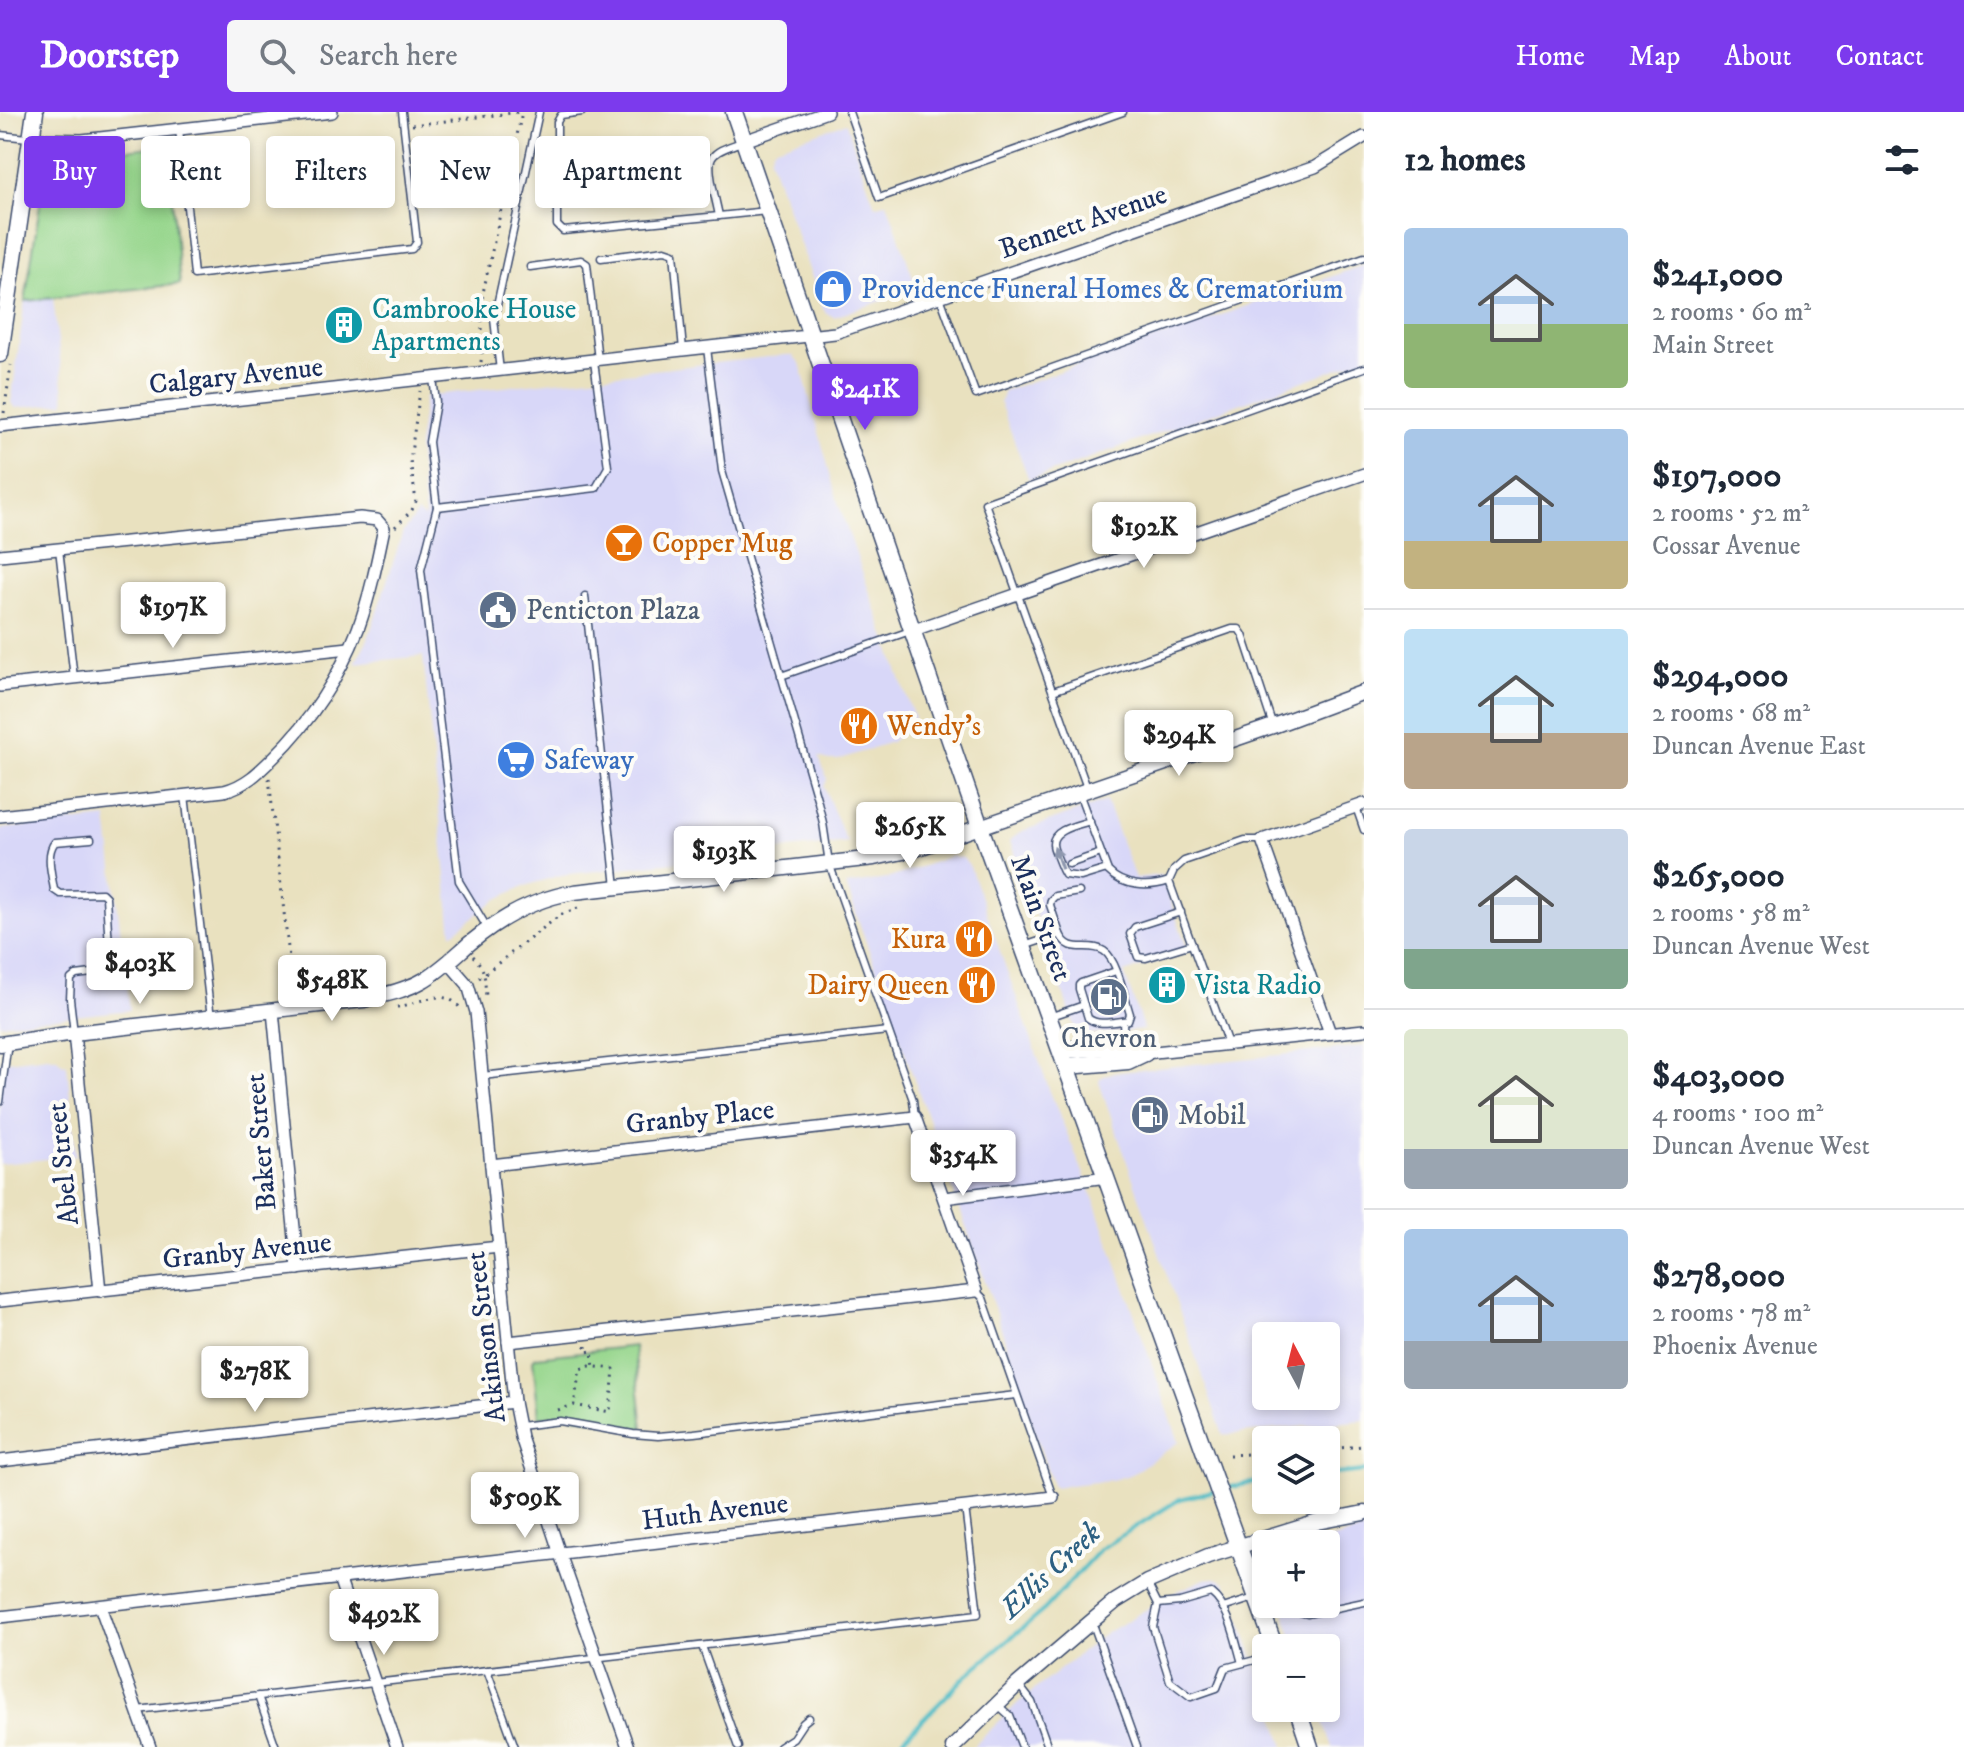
<!DOCTYPE html>
<meta charset="utf-8">
<style>
body{margin:0;font-family:"IM FELL DW Pica",serif;background:#f6f6f7;color:#1f2937;height:100vh;display:flex;flex-direction:column;font-size:30px;white-space:nowrap}
*{box-sizing:border-box;margin:0}
p{font-size:26px;color:#747a83}
.icon{flex:none;width:44px;height:44px;fill:none;stroke:currentColor;stroke-width:2;stroke-linecap:round;stroke-linejoin:round}
.map{position:relative;flex:1;overflow:hidden}
.panel{display:flex;flex-direction:column;background:#fff;width:600px}
.panel>*{flex:none}
.hud{position:absolute;left:24px;top:24px;width:760px;height:72px;display:flex;gap:16px}
.needle{width:52px;rotate:353deg}
.tools{position:absolute;left:1252px;top:1210px;display:grid;gap:16px}
.tools a{display:grid;place-items:center;width:88px;height:88px;border-radius:8px;background:#fff;box-shadow:0 4px 12px #0003;font-size:40px}
.price{position:absolute;translate:-50% -68px;padding:0 18px;border-radius:8px;background:#fff;color:#222;font-size:26px;line-height:52px;filter:drop-shadow(0 2px 4px #0008)}
.price::after{content:'';position:absolute;left:50%;top:48px;width:24px;height:18px;margin-left:-12px;background:inherit;clip-path:polygon(0 0,100% 0,50% 100%)}
.price.selected{background:#7c3aed;color:#fff}
ul{padding:0;list-style:none}
li{display:flex;align-items:center;gap:24px;height:200px;padding:0 40px}
li+li{border-top:2px solid #e0e1e3}
li span{display:grid;place-items:center;flex:none;width:224px;height:160px;border-radius:8px;color:#555}
li>.icon{margin-inline-start:auto}
span .icon{width:96px;height:96px;fill:#fffc;stroke-width:1}
li b{font-size:34px}
h2{display:flex;justify-content:space-between;align-items:center;height:96px;padding:0 40px;font-size:34px}
.tag{padding:0 28px;border-radius:8px;background:#fff;box-shadow:0 4px 12px #0003;font-size:28px;line-height:72px}
.tag.selected{background:#7c3aed;color:#fff}
header{display:flex;align-items:center;gap:48px;box-sizing:border-box;height:112px;padding:0 40px;background:#7c3aed;color:#fff}
header strong{font-size:38px}
nav{display:flex;gap:44px;margin-inline-start:auto;font-size:28px}
.search{width:560px;height:72px;background:#f6f6f7;display:flex;align-items:center;gap:20px;box-sizing:border-box;padding:0 28px;border-radius:8px;color:#747a83;font-size:30px}
main{display:flex;flex:1;min-height:0}
.map>svg:first-child{display:block}
</style>
<header>
<strong>Doorstep</strong>
<div class="search"><svg class="icon" aria-label="search" viewBox="0 0 24 24"><circle cx="10" cy="10" r="6"/><path d="M15 15l6 6"/></svg>Search here</div>
<nav><a>Home</a><a>Map</a><a>About</a><a>Contact</a></nav>
</header>
<main>
<div class="map">
<svg width="1364" height="1635" viewBox="0 0 1364 1635">
<rect width="100%" height="100%" fill="#fdfcf7"/>
<filter id="ink" filterUnits="userSpaceOnUse"><feTurbulence type="fractalNoise" baseFrequency=".0125" numOctaves="2"/><feDisplacementMap in="SourceGraphic" scale="16" xChannelSelector="R" yChannelSelector="G"/><feConvolveMatrix kernelMatrix="1 2 1 2 8 2 1 2 1" color-interpolation-filters="sRGB"/></filter>
<filter id="wash" filterUnits="userSpaceOnUse"><feTurbulence type="fractalNoise" baseFrequency=".006" numOctaves="4" result="noise"/><feDisplacementMap in="SourceGraphic" scale="32" xChannelSelector="R" yChannelSelector="G"/><feGaussianBlur stdDeviation="1.8" result="paint"/><feColorMatrix in="noise" values="0 0 0 0 0 0 0 0 0 0 0 0 0 0 0 0 0 1.4 0 .05"/><feComposite in="paint" operator="in"/></filter>
<g filter="url(#wash)">
<rect width="100%" height="100%" fill="#e9e1bf"/>
<g fill="#d8d7f8" fill-rule="evenodd">
<polygon points="846,11 875,94 887,90 917,177 834,205 826,201 822,194 770,46 773,37 776,35"/>
<polygon points="1364,153 1364,247 1029,368 1000,291 1004,279"/>
<polygon points="53,186 65,291 16,296 11,291 25,189"/>
<polygon points="786,243 792,243 800,251 838,391 914,606 891,630 838,648 829,648 819,645 827,667 824,675 845,727 848,730 561,763 522,775 496,788 452,822 423,544 355,551 368,527 403,420 417,401 424,406 425,404 418,334 425,284"/>
<polygon points="1106,689 1135,766 1161,763 1188,839 1124,861 1144,918 1078,924 1010,729 1020,720"/>
<polygon points="107,706 130,898 0,912 0,717"/>
<polygon points="951,744 963,746 970,755 1049,977 1095,1090 1179,1330 1130,1363 1112,1368 1053,1375 990,1183 846,773 887,767"/>
<path d="M1364 934V1308L1223 1323 1101 976 1099 970 1100 966 1111 961ZM1266 1224H1326V1284H1266Z"/>
<polygon points="48,944 57,946 63,952 66,951 67,954 76,1044 0,1052 0,950"/>
<polygon points="1364,1418 1364,1635 1332,1635 1318,1596 1326,1596 1326,1536 1297,1536 1281,1492 1326,1492 1326,1432 1315,1432"/>
<polygon points="1216,1466 1225,1470 1231,1482 1266,1580 1266,1596 1272,1596 1285,1635 973,1635 1019,1590 1106,1521 1176,1480 1205,1467"/>
</g>
<g fill="#96d68c" stroke="#588275" stroke-width="2">
<polygon points="167,33 180,172 25,189 46,54 52,47"/>
<polygon points="634,1234 643,1317 561,1302 539,1305 533,1248 536,1245"/>
</g>
<g fill="none" stroke-linecap="round" stroke-linejoin="round">
<g stroke="#4ebcc6" stroke-width="4">
<polyline points="1326,1363 1364,1359"/>
<polyline points="1221,1377 1266,1368"/>
<polyline points="896,1635 966,1564 1045,1497 1100,1437 1180,1387 1213,1379"/>
</g>
</g>
</g>
<g filter="url(#ink)">
<g fill="none" stroke-linecap="round" stroke-linejoin="round">
<g stroke="#3a4a6d" stroke-width="9">
<g id="service">
<polyline points="582,0 561,3 557,10 557,113 563,119 719,104"/>
<polyline points="849,0 879,86 1123,0"/>
<polyline points="179,17 194,163 412,137 417,130 402,0"/>
<polyline points="0,23 28,26"/>
<path d="M741 30C732 34 717 37 712 46 706 55 717 92 719 104L767 99"/>
<polyline points="601,146 665,138 674,141 683,238"/>
<polyline points="530,155 581,148 587,152 598,248"/>
<polyline points="940,185 976,283 1364,145"/>
<polyline points="707,236 722,359 818,690 823,711 829,751 913,988 915,1005"/>
<polyline points="500,259 494,207 539,0"/>
<polyline points="433,266 436,290 429,330 437,395 421,458 459,769 488,817"/>
<polyline points="437,395 596,376 608,355 594,249"/>
<polyline points="59,437 74,566"/>
<polyline points="585,484 616,775"/>
<polyline points="781,564 910,519"/>
<polyline points="1053,579 1232,517 1239,517 1243,523 1273,614"/>
<polyline points="1087,676 985,391 1364,256"/>
<path d="M1079 681 1108 759C1123 775 1149 776 1169 769"/>
<polyline points="185,683 211,906"/>
<polyline points="1356,695 1364,718"/>
<path d="M1090 709C1079 713 1052 717 1053 732 1053 737 1056 741 1057 745 1060 752 1061 757 1065 763L1081 765 1107 757"/>
<polyline points="1069,752 1101,741"/>
<polyline points="1181,800 1135,815 1130,822 1138,845 1146,846 1192,832"/>
<path d="M1060 822C1070 844 1088 829 1104 839 1117 847 1125 887 1130 902L1128 908 1123 909 1124 934"/>
<polyline points="1024,834 1060,822 1050,793 1051,788 1055,784 1079,780"/>
<path d="M1116 859 1081 871 1079 873V877L1088 906C1098 914 1112 910 1123 909"/>
<polyline points="1049,905 1084,893"/>
<path d="M74 921 70 887 71 867 76 863 108 859 110 851 106 785 102 781 60 782 54 778C52 763 45 742 55 730L91 727"/>
<polyline points="1228,932 1169,769 1174,758 1184,749 1245,728 1262,728"/>
<polyline points="482,964 888,919"/>
<polyline points="0,990 8,930"/>
<polyline points="976,1179 983,1186 1053,1385"/>
<polyline points="520,1314 560,1309 633,1322 658,1324 694,1321 1016,1283"/>
<polyline points="1148,1472 1158,1492 1153,1515 1170,1569 1191,1585 1217,1576 1225,1556 1266,1545"/>
<path d="M1158 1492 1180 1490 1211 1481C1230 1496 1235 1528 1242 1551"/>
<polyline points="1294,1492 1299,1500 1307,1502 1364,1490"/>
<polyline points="1223,1496 1254,1486"/>
<polyline points="1093,1512 1137,1635"/>
<polyline points="702,1534 738,1635"/>
<polyline points="487,1558 515,1635"/>
<polyline points="1018,1572 1032,1590 1048,1635"/>
<polyline points="258,1584 276,1635"/>
<polyline points="999,1594 1010,1604 1022,1635"/>
<polyline points="137,1598 978,1502 965,1395"/>
<polyline points="779,1635 793,1626 803,1611 809,1606"/>
</g>
</g>
<g stroke="#3a4a6d" stroke-width="14">
<g id="minor">
<polyline points="31,27 82,28 332,0"/>
<polyline points="744,29 827,0"/>
<polyline points="0,314 835,221 1315,55 1364,25"/>
<path d="M0 443 360 406 377 408 384 416C377 450 370 484 358 517 340 564 310 610 274 645 259 660 245 674 224 679L0 704"/>
<polyline points="911,519 1364,362"/>
<polyline points="0,574 349,536"/>
<polyline points="448,850 468,873 476,900 514,1290 521,1325 560,1442 628,1635"/>
<polyline points="273,899 298,1157"/>
<polyline points="74,921 100,1179"/>
<polyline points="1330,921 1262,728 1364,692"/>
<polyline points="1145,941 1364,918"/>
<polyline points="491,1053 915,1005 976,1179 508,1230"/>
<polyline points="944,1086 1107,1065"/>
<polyline points="0,1189 499,1135"/>
<polyline points="0,1349 514,1290"/>
<polyline points="339,1466 397,1635"/>
<polyline points="100,1494 150,1635"/>
<polyline points="0,1505 1053,1385"/>
</g>
</g>
<g stroke="#3a4a6d" stroke-width="17">
<g id="tertiary">
<path d="M0 932 74 921 364 888C383 883 404 879 422 869 440 859 455 844 470 831 501 805 535 787 574 780L874 746 913 738 1273 614 1364 580"/>
<polyline points="953,1635 1018,1572 1092,1509 1116,1489 1147,1470 1208,1444 1318,1410 1364,1401"/>
</g>
</g>
<g stroke="#3a4a6d" stroke-width="19">
<g id="secondary">
<polyline points="734,0 980,715 1275,1536"/>
<polyline points="0,242 35,0"/>
<polyline points="1062,938 1129,934 1145,941"/>
<polyline points="1067,954 1128,949 1145,941"/>
<polyline points="1297,1596 1310,1635"/>
</g>
</g>
<g stroke="#3a4a6d" stroke-width="3" stroke-dasharray="2 6" stroke-linecap="butt">
<polyline points="412,13 520,0"/>
<path d="M481 250C484 226 480 204 483 181L522 0"/>
<polyline points="4,301 11,253"/>
<polyline points="395,415 412,398 416,389 410,348 420,279"/>
<polyline points="269,666 293,881"/>
<path d="M473 844C487 859 484 865 486 884"/>
<polyline points="479,866 560,803 580,795"/>
<path d="M397 895C419 892 443 874 460 896"/>
<polyline points="586,1234 586,1240 592,1239 594,1255"/>
<polyline points="558,1298 574,1293 610,1300 614,1257 589,1254 580,1257 574,1293"/>
<polyline points="1326,1337 1364,1334"/>
<polyline points="1229,1343 1266,1341"/>
</g>
<use href="#service" stroke="#fff" stroke-width="6"/>
<use href="#minor" stroke="#fff" stroke-width="11"/>
<use href="#tertiary" stroke="#fff" stroke-width="14"/>
<use href="#secondary" stroke="#fff" stroke-width="16"/>
</g>
<defs><path id="oneway-solid" d="M-6-.8H1V-3.2L6.5 0L1 3.2V.8H-6Z" transform="scale(2)"/></defs>
<use fill="#8d97ae" href="#oneway-solid" transform="translate(1058 746) rotate(-109)"/>
</g>
<defs>
<g id="shop-disc" transform="scale(2)"><circle r="9.5" fill="#3f7fe0" stroke="#fdfcf7"/><path d="M-5-2.5h2.3a2.7 3.5 0 0 1 5.4 0H5L5.5 6h-11ZM-1.5-2.5h3a1.5 2.3 0 0 0-3 0Z" fill="#fff"/></g>
<g id="building-disc" transform="scale(2)"><circle r="9.5" fill="#0f9aa8" stroke="#fdfcf7"/><path d="M-4-6H4V6H1V3H-1V6H-4ZM-2.5-4.3h1.7v1.8h-1.7ZM.8-4.3h1.7v1.8H.8ZM-2.5-1h1.7V.8h-1.7ZM.8-1h1.7V.8H.8Z" fill="#fff"/></g>
<g id="bar-disc" transform="scale(2)"><circle r="9.5" fill="#e8710a" stroke="#fdfcf7"/><path d="M-6-5H6L.8 .8V4.5H3.5V6h-7V4.5H-.8V.8Z" fill="#fff"/></g>
<g id="civic-disc" transform="scale(2)"><circle r="9.5" fill="#5c6f8a" stroke="#fdfcf7"/><path d="M-.6-6.5H3V-4.5H.6V-3L4-1V1h2V6H-6V1h2V-1L-.6-3ZM-1.2 2.5V6h2.4V2.5Z" fill="#fff"/></g>
<g id="restaurant-disc" transform="scale(2)"><circle r="9.5" fill="#e8710a" stroke="#fdfcf7"/><path d="M-5-6h1v4h1v-4h1v4h1v-4h1v5L-1.5 .5V6h-2V.5L-5-1ZM5-6V6H3V1.5H1.5Q1.5-4 5-6Z" fill="#fff"/></g>
<g id="supermarket-disc" transform="scale(2)"><circle r="9.5" fill="#3f7fe0" stroke="#fdfcf7"/><path d="M-6-5.5h2.5l.6 2H6L4.5 2H-2.5L-4.4-4H-6ZM-1.5 3.2a1.3 1.3 0 1 0 .1 0ZM3 3.2a1.3 1.3 0 1 0 .1 0Z" fill="#fff"/></g>
<g id="fuel-disc" transform="scale(2)"><circle r="9.5" fill="#5c6f8a" stroke="#fdfcf7"/><path d="M-5.5-6h7V0h2V4h1.3V-2.5L3-4.5l.8-.8L6-3V5H2.5V1h-1V6h-7ZM-4.2-4.7v3.2H.2V-4.7Z" fill="#fff"/></g>
</defs>
<g fill-rule="evenodd">
<use href="#shop-disc" x="833" y="177"/>
<use href="#building-disc" x="344" y="213"/>
<use href="#bar-disc" x="624" y="431"/>
<use href="#civic-disc" x="498" y="498"/>
<use href="#restaurant-disc" x="859" y="614"/>
<use href="#supermarket-disc" x="516" y="648"/>
<use href="#restaurant-disc" x="974" y="827"/>
<use href="#restaurant-disc" x="977" y="873"/>
<use href="#building-disc" x="1167" y="873"/>
<use href="#fuel-disc" x="1109" y="885"/>
<use href="#fuel-disc" x="1150" y="1003"/>
</g>
<g text-anchor="middle" dominant-baseline="central" stroke-width="8" stroke-linejoin="round" paint-order="stroke">
<g font-size="28" fill="#1b2f5e" stroke="#fdfcf7">
<text transform="translate(1083 110) rotate(-19)">Bennett Avenue</text>
<text transform="translate(236 264) rotate(-6)">Calgary Avenue</text>
<text transform="translate(1041 806) rotate(70)">Main Street</text>
<text transform="translate(700 1005) rotate(-6)">Granby Place</text>
<text transform="translate(261 1030) rotate(-95)">Baker Street</text>
<text transform="translate(63 1052) rotate(-96)">Abel Street</text>
<text transform="translate(247 1139) rotate(-6)">Granby Avenue</text>
<text transform="translate(486 1225) rotate(-97)">Atkinson Street</text>
<text transform="translate(715 1400) rotate(-7)">Huth Avenue</text>
</g>
<g font-size="28" fill="#366cbe" stroke="#fdfcf7" text-anchor="start">
<text x="861" y="177">Providence Funeral Homes &amp; Crematorium</text>
<text x="544" y="648">Safeway</text>
</g>
<g font-size="28" fill="#0d838f" stroke="#fdfcf7" text-anchor="start">
<text x="372" y="197">Cambrooke House<tspan x="372" dy="32">Apartments</tspan></text>
<text x="1195" y="873">Vista Radio</text>
</g>
<g font-size="28" fill="#c56008" stroke="#fdfcf7" text-anchor="start">
<text x="652" y="431">Copper Mug</text>
<text x="887" y="614">Wendy's</text>
<text x="946" y="827" text-anchor="end">Kura</text>
<text x="949" y="873" text-anchor="end">Dairy Queen</text>
</g>
<g font-size="28" fill="#4e5e75" stroke="#fdfcf7" text-anchor="start">
<text x="526" y="498">Penticton Plaza</text>
<text x="1109" y="926" text-anchor="middle">Chevron</text>
<text x="1178" y="1003">Mobil</text>
</g>
<g font-size="30" font-style="italic" fill="#2d6082" stroke="#fdfcf7">
<text transform="translate(1051 1459) rotate(-43)">Ellis Creek</text>
</g>
</g>
</svg>
<div class="tools">
<a><svg class="needle" viewBox="-14 -14 28 28"><path d="M0-13l5 13h-10z" fill="#e53935"/><path d="M0 13l5-13h-10z" fill="#747a83"/></svg></a>
<a><svg class="icon" aria-label="layers" viewBox="0 0 24 24"><path d="M12 4l9 5-9 5-9-5zM3 14l9 5 9-5"/></svg></a>
<a>+</a>
<a>−</a>
</div>
<b class="price selected" style="left:865px;top:320px">$241K</b>
<b class="price" style="left:1144px;top:458px">$192K</b>
<b class="price" style="left:173px;top:538px">$197K</b>
<b class="price" style="left:1179px;top:666px">$294K</b>
<b class="price" style="left:910px;top:758px">$265K</b>
<b class="price" style="left:724px;top:782px">$193K</b>
<b class="price" style="left:140px;top:894px">$403K</b>
<b class="price" style="left:332px;top:911px">$548K</b>
<b class="price" style="left:963px;top:1086px">$354K</b>
<b class="price" style="left:255px;top:1302px">$278K</b>
<b class="price" style="left:525px;top:1428px">$509K</b>
<b class="price" style="left:384px;top:1545px">$492K</b>
<div class="hud">
<a class="tag selected">Buy</a>
<a class="tag">Rent</a>
<a class="tag">Filters</a>
<a class="tag">New</a>
<a class="tag">Apartment</a>
</div>
</div>
<section class="panel">
<h2>12 homes<svg class="icon" aria-label="filters" viewBox="0 0 24 24"><path d="M4 7h16M4 17h16"/><circle cx="9" cy="7" r="2"/><circle cx="15" cy="17" r="2"/></svg></h2>
<ul>
<li><span style="background:linear-gradient(#a9c7e8 60%,#8fb573 0)"><svg class="icon" aria-label="home" viewBox="0 0 24 24"><path d="M3 11l9-7 9 7M6 9v11h12V9"/></svg></span><div><b>$241,000</b><p>2 rooms · 60 m²</p><p>Main Street</p></div></li>
<li><span style="background:linear-gradient(#a9c7e8 70%,#c2b280 0)"><svg class="icon" aria-label="home" viewBox="0 0 24 24"><path d="M3 11l9-7 9 7M6 9v11h12V9"/></svg></span><div><b>$197,000</b><p>2 rooms · 52 m²</p><p>Cossar Avenue</p></div></li>
<li><span style="background:linear-gradient(#bfe0f5 65%,#b9a48a 0)"><svg class="icon" aria-label="home" viewBox="0 0 24 24"><path d="M3 11l9-7 9 7M6 9v11h12V9"/></svg></span><div><b>$294,000</b><p>2 rooms · 68 m²</p><p>Duncan Avenue East</p></div></li>
<li><span style="background:linear-gradient(#c9d6e8 75%,#7fa58c 0)"><svg class="icon" aria-label="home" viewBox="0 0 24 24"><path d="M3 11l9-7 9 7M6 9v11h12V9"/></svg></span><div><b>$265,000</b><p>2 rooms · 58 m²</p><p>Duncan Avenue West</p></div></li>
<li><span style="background:linear-gradient(#dfe7d0 75%,#9aa5b1 0)"><svg class="icon" aria-label="home" viewBox="0 0 24 24"><path d="M3 11l9-7 9 7M6 9v11h12V9"/></svg></span><div><b>$403,000</b><p>4 rooms · 100 m²</p><p>Duncan Avenue West</p></div></li>
<li><span style="background:linear-gradient(#a9c7e8 70%,#9aa5b1 0)"><svg class="icon" aria-label="home" viewBox="0 0 24 24"><path d="M3 11l9-7 9 7M6 9v11h12V9"/></svg></span><div><b>$278,000</b><p>2 rooms · 78 m²</p><p>Phoenix Avenue</p></div></li>
</ul>
</section>
</main>
